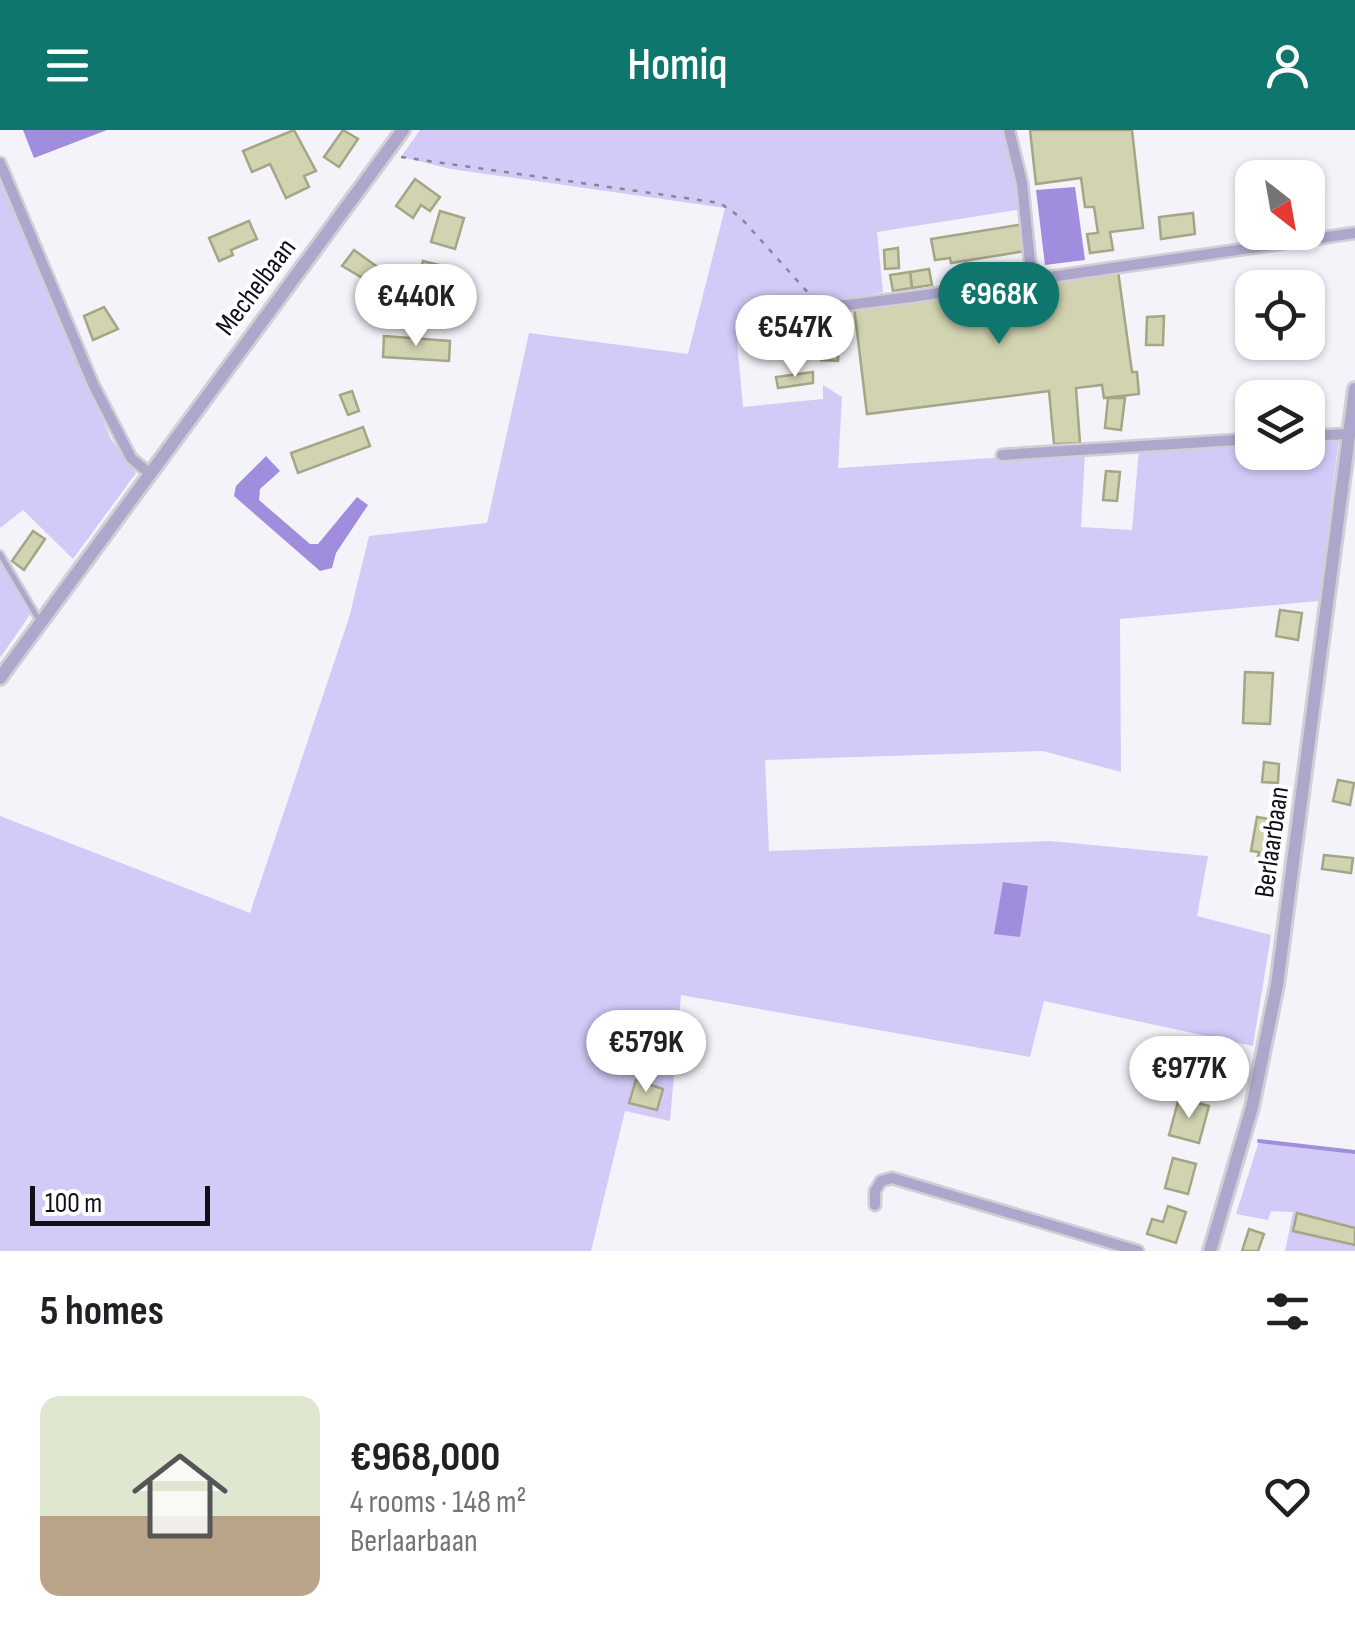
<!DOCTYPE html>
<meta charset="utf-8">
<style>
body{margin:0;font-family:"Sofia Sans Condensed",sans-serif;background:#f6f6f6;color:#202124;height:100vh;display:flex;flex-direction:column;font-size:38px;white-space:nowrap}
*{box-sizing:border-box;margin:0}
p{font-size:32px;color:#757577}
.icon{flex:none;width:55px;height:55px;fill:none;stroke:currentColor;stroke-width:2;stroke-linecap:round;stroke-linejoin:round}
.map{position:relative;height:1121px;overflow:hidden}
.details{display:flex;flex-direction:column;background:#fff;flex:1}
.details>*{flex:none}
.needle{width:65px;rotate:149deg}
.tools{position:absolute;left:1235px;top:30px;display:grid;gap:20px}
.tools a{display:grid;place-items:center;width:90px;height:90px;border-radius:20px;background:#fff;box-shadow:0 2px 8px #0004;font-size:50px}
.scale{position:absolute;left:30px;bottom:25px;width:180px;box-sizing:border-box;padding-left:10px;border:5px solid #110e19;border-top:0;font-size:28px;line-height:35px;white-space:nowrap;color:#110e19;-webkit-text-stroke:8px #fff;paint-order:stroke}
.price{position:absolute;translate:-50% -85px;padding:0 22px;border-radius:35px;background:#fff;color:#222;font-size:32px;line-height:65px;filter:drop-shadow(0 2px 5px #0008)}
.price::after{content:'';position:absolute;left:50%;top:60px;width:30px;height:22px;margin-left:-15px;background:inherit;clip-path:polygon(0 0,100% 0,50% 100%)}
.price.active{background:#0f766e;color:#fff}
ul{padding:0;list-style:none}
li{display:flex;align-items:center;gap:30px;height:250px;padding:0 40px}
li+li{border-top:2px solid #e0e0e0}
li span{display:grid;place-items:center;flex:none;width:280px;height:200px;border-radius:20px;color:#555}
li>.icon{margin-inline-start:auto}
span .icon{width:120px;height:120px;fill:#fffc;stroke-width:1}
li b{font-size:42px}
h2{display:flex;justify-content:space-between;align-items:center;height:120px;padding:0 40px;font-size:42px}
header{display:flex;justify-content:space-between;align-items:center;height:130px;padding:0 40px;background:#0f766e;color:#fff;font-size:45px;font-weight:600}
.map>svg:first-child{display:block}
</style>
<header><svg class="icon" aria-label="menu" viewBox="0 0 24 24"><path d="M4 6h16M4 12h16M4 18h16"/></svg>Homiq<svg class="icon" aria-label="person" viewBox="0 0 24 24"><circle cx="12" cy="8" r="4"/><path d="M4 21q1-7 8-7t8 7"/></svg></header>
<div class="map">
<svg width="1355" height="1121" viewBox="0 0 1355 1121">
<rect width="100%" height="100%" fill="#f5f3fa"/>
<g fill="#d3caf8">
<polygon points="420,0 1005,0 1022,79 877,102 883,162 735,190 743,277 823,269 823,255 842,267 838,338 1085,322 1081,397 1132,400 1139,318 1252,311 1252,322 1308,322 1308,308 1339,306 1319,471 1120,489 1121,642 1043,621 765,630 769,721 1050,711 1208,726 1197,786 1271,805 1253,916 1044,871 1030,927 681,865 670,991 625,981 591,1121 0,1121 0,686 250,783 349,488 369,406 487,393 529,203 688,224 725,78 451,39 401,27"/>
<polygon points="0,52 111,309 136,343 73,429 23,380 0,398"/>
<polygon points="0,430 31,483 0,528"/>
<polygon points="1259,1011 1355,1022 1355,1121 1285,1121 1293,1082 1271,1081 1268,1090 1236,1084"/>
</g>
<g fill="#a08ddd">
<polygon points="23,0 107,0 34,28"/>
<polygon points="1075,57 1085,130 1045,135 1036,60"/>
<polygon points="266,326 280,341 260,359 259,370 310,414 318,414 357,367 368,375 336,423 332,438 320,441 234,366 236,356"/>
<polygon points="1003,752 1028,756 1020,807 994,804"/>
</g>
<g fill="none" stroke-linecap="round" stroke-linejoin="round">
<polyline stroke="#a08ddd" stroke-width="4" points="1259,1011 1355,1022"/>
</g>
<g fill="#d1d3b1" stroke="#a4a685" stroke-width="2.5">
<polygon points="294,0 316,41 304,46 309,57 286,68 270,34 252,42 243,21"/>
<polygon points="343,0 358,9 339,37 324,27"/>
<polygon points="1030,0 1132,0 1143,98 1110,102 1113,120 1090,123 1087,104 1098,103 1094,77 1085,77 1081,48 1036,54"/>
<polygon points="415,49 440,67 430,81 421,75 413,88 396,76"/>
<polygon points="440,81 464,88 455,119 431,112"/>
<polygon points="1193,83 1195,104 1161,109 1159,87"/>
<polygon points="249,91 257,109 231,120 233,125 219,131 209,108"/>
<polygon points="1024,94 1026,121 951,133 950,128 935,130 931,109"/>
<polygon points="898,118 899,138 885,139 884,120"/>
<polygon points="354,120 383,141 373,154 342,136"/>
<polygon points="423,131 447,137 431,194 408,188"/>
<polygon points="929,139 932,155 912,158 910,142"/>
<polygon points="1118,141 1132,242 1137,242 1139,264 1104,268 1102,255 1076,258 1080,313 1054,314 1049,261 867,284 854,177"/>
<polygon points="910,142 912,158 893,161 890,145"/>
<polygon points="104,177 118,199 93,210 84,186"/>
<polygon points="824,184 841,185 839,208 822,207"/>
<polygon points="1164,186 1163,215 1146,215 1147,187"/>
<polygon points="384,206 450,211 449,231 383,227"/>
<polygon points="822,207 839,208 838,231 821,230"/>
<polygon points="813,242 813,253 778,258 776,247"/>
<polygon points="352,261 359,281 348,285 340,265"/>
<polygon points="1108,268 1125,268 1121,300 1105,298"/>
<polygon points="363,297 370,316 298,343 291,323"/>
<polygon points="1106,341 1120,342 1117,371 1103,370"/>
<polygon points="33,401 45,409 24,440 12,431"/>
<polygon points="1280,480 1302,483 1298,510 1276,506"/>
<polygon points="1245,542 1273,543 1270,594 1243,593"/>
<polygon points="1264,632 1279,634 1278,653 1262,652"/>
<polygon points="1338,650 1354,653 1350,675 1333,671"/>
<polygon points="1257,687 1281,691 1273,733 1257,730 1259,722 1251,721"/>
<polygon points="1324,725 1353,728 1351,743 1322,739"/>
<polygon points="1192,911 1217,917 1209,950 1183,944"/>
<polygon points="636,950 663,959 657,980 629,973"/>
<polygon points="1179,968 1209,976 1199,1013 1169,1005"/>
<polygon points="1173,1028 1196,1034 1188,1064 1165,1058"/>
<polygon points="1168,1076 1186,1082 1176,1113 1147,1104 1152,1089 1163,1092"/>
<polygon points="1297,1083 1355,1098 1355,1115 1293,1101"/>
<polygon points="1249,1099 1264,1104 1258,1121 1242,1121"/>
</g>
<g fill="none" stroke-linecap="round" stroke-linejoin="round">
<g stroke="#d1ced6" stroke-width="10">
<polyline id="service" points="0,424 39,490"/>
</g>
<g stroke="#d1ced6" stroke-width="15">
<g id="minor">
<polyline points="1009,0 1022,53 1030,132 1037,148"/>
<polyline points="0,33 93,254 131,328 149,343"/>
<polyline points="815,175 847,175 911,167 1355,103"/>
<polyline points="1308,306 1347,304"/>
<polyline points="1002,325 1252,309"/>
<polyline points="875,1075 875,1061 881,1051 892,1048 1138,1121"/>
</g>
</g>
<g stroke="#d1ced6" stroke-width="18">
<g id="tertiary">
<polyline points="0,548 403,0"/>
<polyline points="1210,1121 1252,977 1277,855 1355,259"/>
</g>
</g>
<polyline stroke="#8a8790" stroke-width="2.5" stroke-dasharray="5 8" stroke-linecap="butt" points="401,27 720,73 740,87 812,167"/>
<use href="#service" stroke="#aea7cb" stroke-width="5"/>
<use href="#minor" stroke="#aea7cb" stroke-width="10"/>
<use href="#tertiary" stroke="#aea7cb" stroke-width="12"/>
</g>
<g text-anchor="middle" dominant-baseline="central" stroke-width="8" stroke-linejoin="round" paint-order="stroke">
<g font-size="28" fill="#110e19" stroke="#fff">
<text transform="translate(256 157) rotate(-53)">Mechelbaan</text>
<text transform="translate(1272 712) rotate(-82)">Berlaarbaan</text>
</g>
</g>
</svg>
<div class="tools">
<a><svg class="needle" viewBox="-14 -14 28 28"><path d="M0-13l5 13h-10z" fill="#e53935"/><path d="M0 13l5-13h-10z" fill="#757577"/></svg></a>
<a><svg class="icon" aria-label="locate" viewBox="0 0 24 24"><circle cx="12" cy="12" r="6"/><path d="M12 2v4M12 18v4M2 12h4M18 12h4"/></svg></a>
<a><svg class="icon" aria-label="layers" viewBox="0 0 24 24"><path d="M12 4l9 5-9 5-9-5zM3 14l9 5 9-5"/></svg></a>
</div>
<div class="scale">100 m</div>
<b class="price active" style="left:999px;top:217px">€968K</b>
<b class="price" style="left:416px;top:219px">€440K</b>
<b class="price" style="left:795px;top:250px">€547K</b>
<b class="price" style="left:646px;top:965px">€579K</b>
<b class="price" style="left:1189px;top:991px">€977K</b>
</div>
<section class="details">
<h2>5 homes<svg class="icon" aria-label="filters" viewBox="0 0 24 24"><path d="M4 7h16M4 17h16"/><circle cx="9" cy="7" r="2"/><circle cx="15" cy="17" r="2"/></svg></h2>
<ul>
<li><span style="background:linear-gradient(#dfe7d0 60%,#b9a48a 0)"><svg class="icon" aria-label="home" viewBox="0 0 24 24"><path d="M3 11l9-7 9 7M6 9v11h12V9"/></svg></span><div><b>€968,000</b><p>4 rooms · 148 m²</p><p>Berlaarbaan</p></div><svg class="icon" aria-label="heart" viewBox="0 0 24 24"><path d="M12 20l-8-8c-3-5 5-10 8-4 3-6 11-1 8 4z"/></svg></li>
</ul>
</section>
